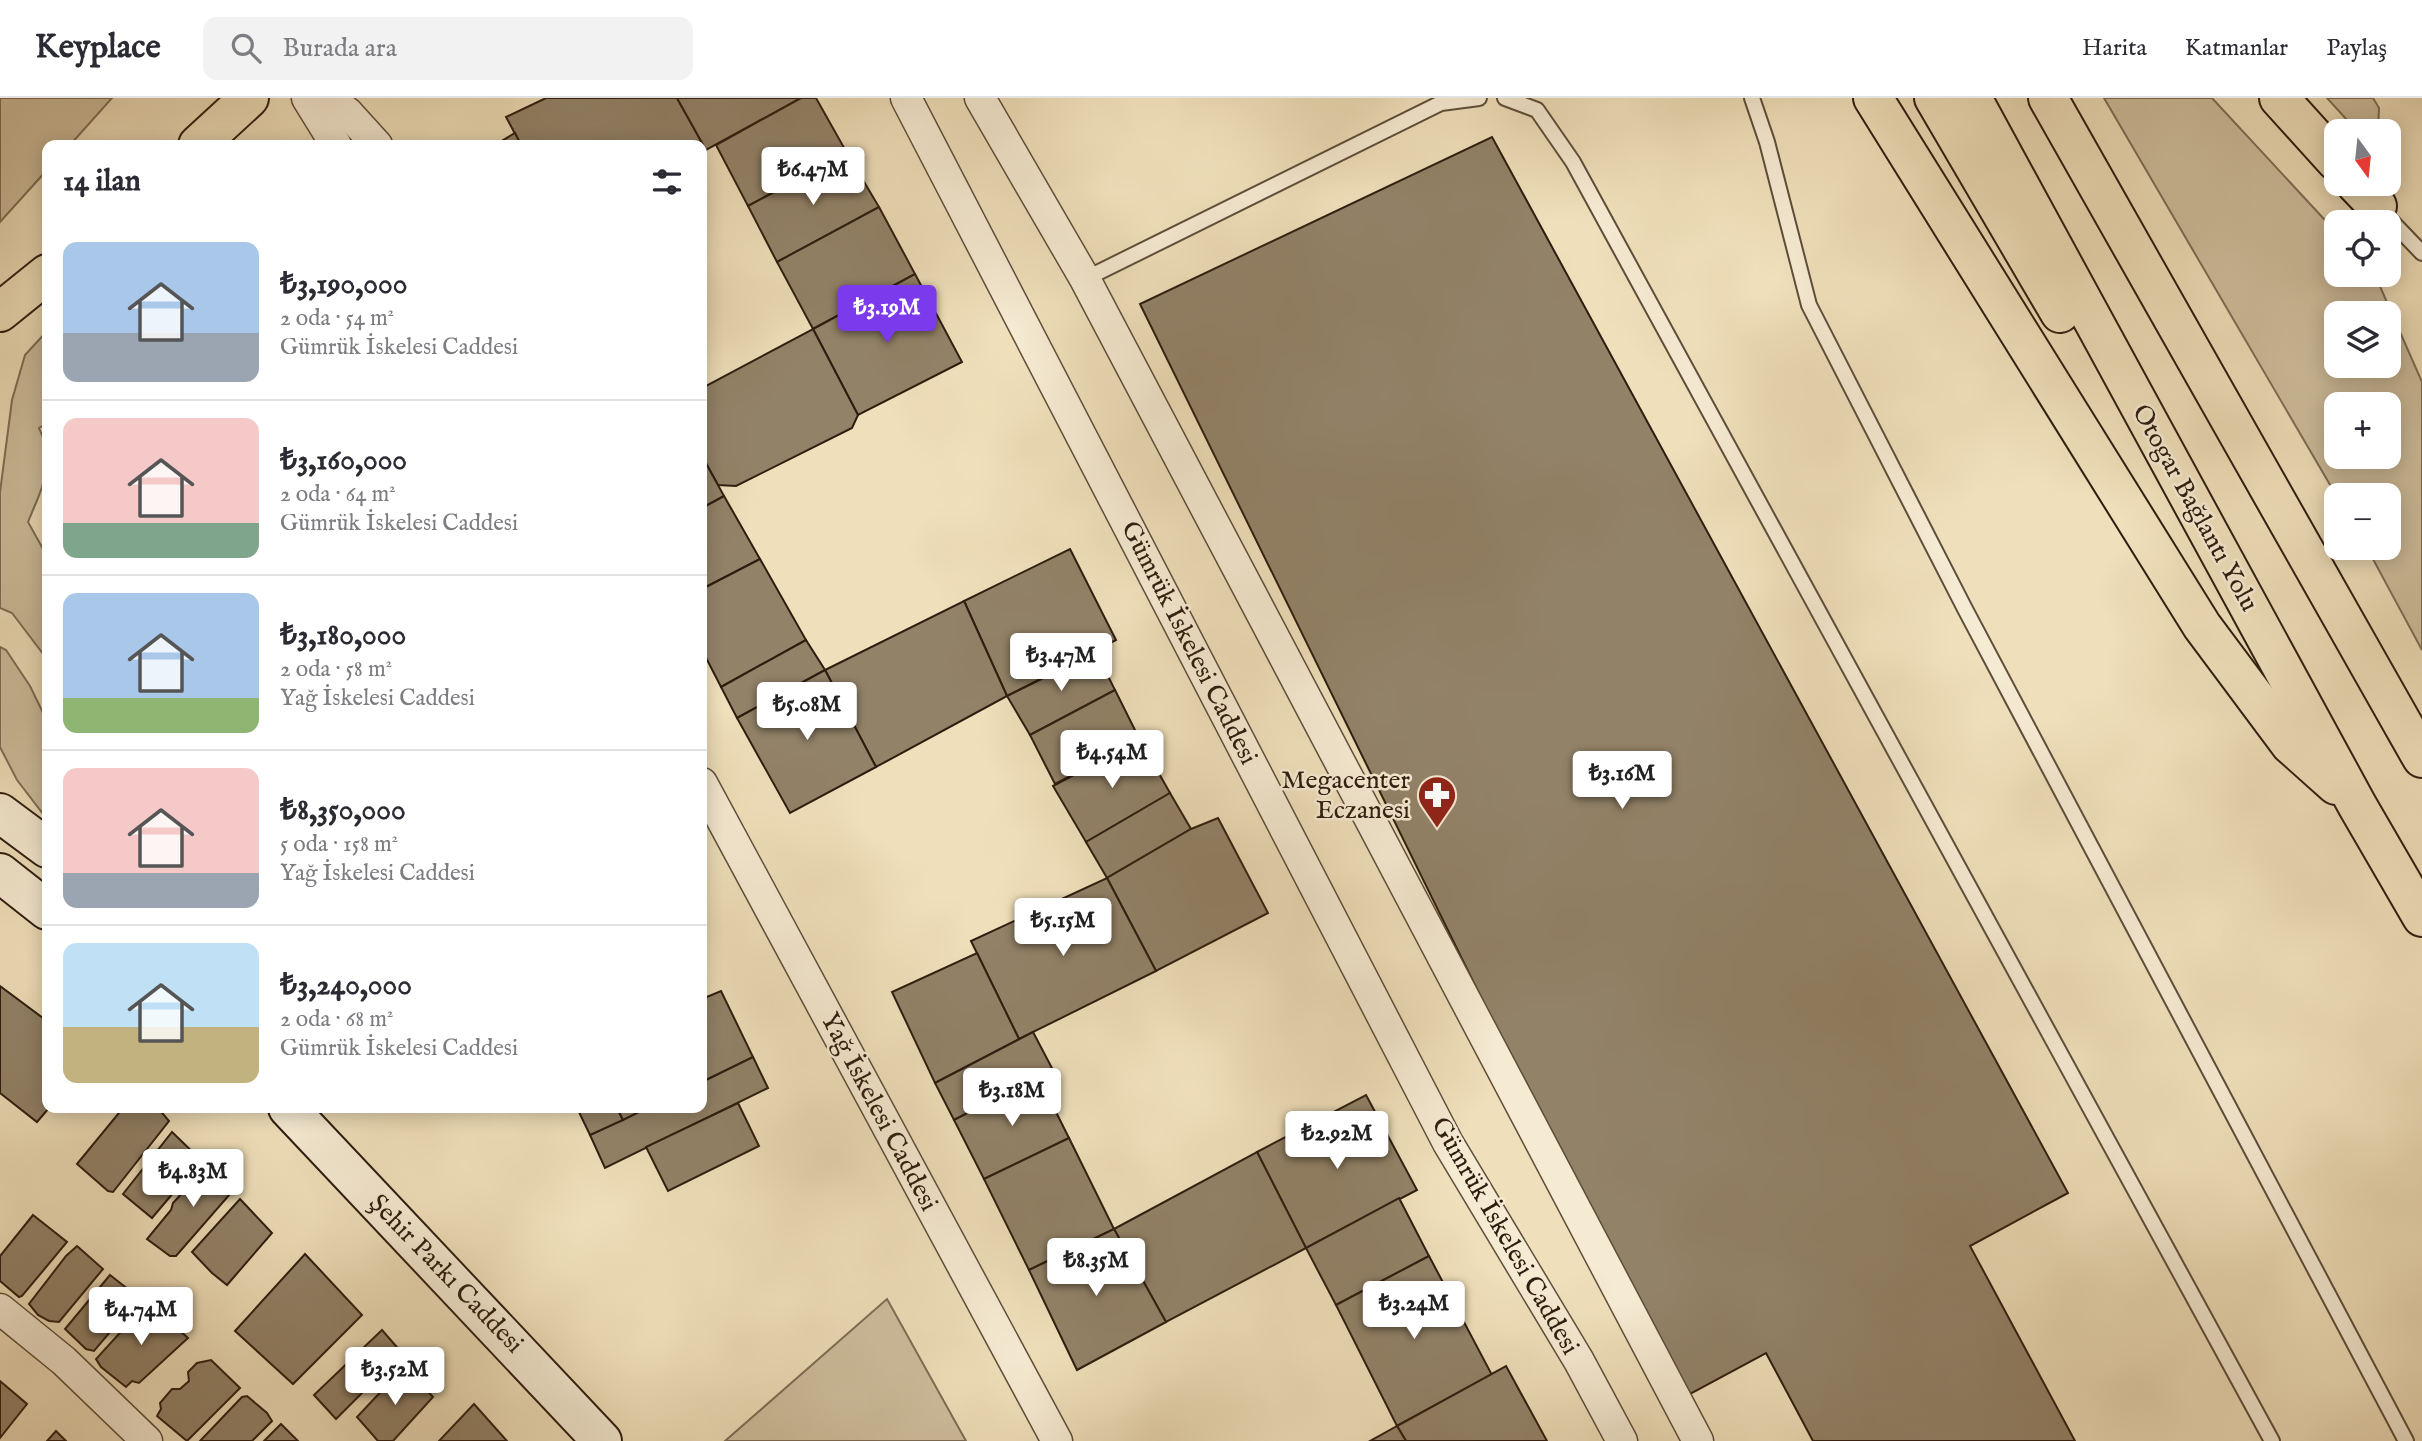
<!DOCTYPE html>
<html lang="tr">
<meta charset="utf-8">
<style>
body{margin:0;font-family:"IM FELL English",serif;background:#f2f2f3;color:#2b2b33;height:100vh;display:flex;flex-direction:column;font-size:26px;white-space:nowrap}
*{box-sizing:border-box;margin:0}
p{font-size:23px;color:#7c7c81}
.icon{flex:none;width:38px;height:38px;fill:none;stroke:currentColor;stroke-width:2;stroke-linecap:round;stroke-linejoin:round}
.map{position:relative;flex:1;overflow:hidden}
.panel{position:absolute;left:42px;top:42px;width:665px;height:973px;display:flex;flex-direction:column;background:#fff;border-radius:14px;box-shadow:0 4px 18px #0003}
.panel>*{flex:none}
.needle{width:46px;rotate:165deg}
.tools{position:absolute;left:2324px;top:21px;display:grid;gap:14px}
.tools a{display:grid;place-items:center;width:77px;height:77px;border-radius:14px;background:#fff;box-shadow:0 4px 18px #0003;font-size:35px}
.price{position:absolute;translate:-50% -60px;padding:0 16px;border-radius:7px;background:#fff;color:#222;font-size:23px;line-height:46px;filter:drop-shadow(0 2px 4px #0008)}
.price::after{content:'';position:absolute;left:50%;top:42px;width:21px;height:16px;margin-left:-10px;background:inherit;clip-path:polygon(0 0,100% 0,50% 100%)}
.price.selected{background:#7c3aed;color:#fff}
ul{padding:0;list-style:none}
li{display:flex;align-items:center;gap:21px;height:175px;padding:0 21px}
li+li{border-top:2px solid #e1e1e2}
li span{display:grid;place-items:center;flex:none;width:196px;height:140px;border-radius:14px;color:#555}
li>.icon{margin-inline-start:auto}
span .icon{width:84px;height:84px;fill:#fffc;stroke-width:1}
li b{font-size:30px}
h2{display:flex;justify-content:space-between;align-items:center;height:84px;padding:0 21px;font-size:30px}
header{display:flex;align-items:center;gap:42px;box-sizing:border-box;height:98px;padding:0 35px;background:#fff;border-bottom:2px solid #e1e1e2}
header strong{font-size:33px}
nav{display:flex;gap:38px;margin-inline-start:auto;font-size:24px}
.search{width:490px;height:63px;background:#f2f2f3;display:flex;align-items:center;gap:18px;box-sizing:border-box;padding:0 24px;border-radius:14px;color:#7c7c81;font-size:26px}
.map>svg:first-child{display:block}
</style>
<header>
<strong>Keyplace</strong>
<div class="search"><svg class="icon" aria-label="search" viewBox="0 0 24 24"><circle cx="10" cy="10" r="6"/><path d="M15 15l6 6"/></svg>Burada ara</div>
<nav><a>Harita</a><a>Katmanlar</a><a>Paylaş</a></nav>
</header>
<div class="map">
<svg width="2422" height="1343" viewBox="0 0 2422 1343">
<rect width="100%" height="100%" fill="#efdfba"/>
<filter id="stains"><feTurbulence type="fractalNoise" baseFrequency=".00286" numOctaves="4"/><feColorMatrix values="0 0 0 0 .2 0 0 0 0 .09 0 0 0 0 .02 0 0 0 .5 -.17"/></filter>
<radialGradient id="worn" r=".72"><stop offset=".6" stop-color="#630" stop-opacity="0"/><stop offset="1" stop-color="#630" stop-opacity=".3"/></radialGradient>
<g fill="#cebe9d" stroke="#7e6e56" stroke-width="2" fill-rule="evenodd">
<polygon points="0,0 112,0 70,47 47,47 47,72 0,124"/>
<path d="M2104 0H2212L2336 134V177H2375L2422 284V552L2367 450H2389V397H2336ZM2389 215V268H2336V215ZM2389 306V359H2336V306Z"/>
<polygon points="2327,0 2373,0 2379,10 2378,33 2357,33"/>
<path d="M47 233V325L39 330C57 367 42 389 28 424L47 458V561L12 515 0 510V394L12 302 25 257Z"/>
<polygon points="0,549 6,552 30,588 47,623 47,721 17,682 0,649"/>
<polygon points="887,1201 966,1343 725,1343"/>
</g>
<g fill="#928268" stroke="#2e1d0f" stroke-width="2">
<polygon points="546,0 677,0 706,52 702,54 702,47 521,47 506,19"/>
<polygon points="677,0 801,0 706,52"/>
<polygon points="801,0 816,0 847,55 748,108 716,47"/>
<polygon points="515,35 521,47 495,47"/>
<polygon points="1492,39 2068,1095 1970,1148 2075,1343 1813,1343 1766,1255 1679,1302 1140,206"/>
<polygon points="847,55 879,109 777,164 748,108"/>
<polygon points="879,109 915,176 813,231 777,164"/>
<polygon points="915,176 962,264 858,317 813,231"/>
<polygon points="813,231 858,317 852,330 736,388 718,387 702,358 702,290"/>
<polygon points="702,358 724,398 702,410"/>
<polygon points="724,398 760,461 702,491 702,410"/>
<polygon points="1070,451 1116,542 1007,598 964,503"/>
<polygon points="760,461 806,542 721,589 702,552 702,491"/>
<polygon points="964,503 1007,598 876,669 825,572"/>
<polygon points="806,542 825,572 737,620 721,589"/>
<polygon points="1096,554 1115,592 1030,637 1007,598"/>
<polygon points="825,572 876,669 790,715 737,620"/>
<polygon points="1115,592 1140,642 1055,686 1030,637"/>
<polygon points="1140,642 1170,695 1086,744 1053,688"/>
<polygon points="1170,695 1191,731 1107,780 1086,744"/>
<polygon points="1218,720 1268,815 1156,873 1107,780 1191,731"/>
<polygon points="1107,780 1156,873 1019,941 971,843"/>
<polygon points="977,855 1019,941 935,985 892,894"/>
<polygon points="0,888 47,923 47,1010 49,1010 37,1024 0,995"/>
<polygon points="721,893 753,959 702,984 702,901"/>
<polygon points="1033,934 1053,972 954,1022 935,985"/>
<polygon points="753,959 768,990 605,1070 590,1037 647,1010 702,1010 702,984"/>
<polygon points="1038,978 1069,1040 984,1081 954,1022"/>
<polygon points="1366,997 1417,1092 1306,1150 1257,1054"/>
<polygon points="738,1005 759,1048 668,1093 646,1049"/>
<polygon points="123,1010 158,1010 169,1023 113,1094 108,1093 77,1066"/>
<polygon points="577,1010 617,1010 623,1022 590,1037"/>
<polygon points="617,1010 647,1010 623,1022"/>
<polygon points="172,1034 201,1062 152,1120 123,1096"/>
<polygon points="1069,1040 1114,1131 1029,1172 984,1081"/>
<polygon points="1257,1054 1306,1150 1166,1224 1114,1131"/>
<polygon points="213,1061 235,1082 237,1088 176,1158 170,1158 147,1141 171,1112 173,1105"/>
<polygon points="1399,1100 1429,1158 1336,1207 1306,1150"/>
<polygon points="240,1101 272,1135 227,1187 212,1175 192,1154"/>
<polygon points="33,1117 67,1144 22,1198 19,1199 0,1183 0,1158"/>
<polygon points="1114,1131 1166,1224 1077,1272 1029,1172"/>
<polygon points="77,1148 103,1171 59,1224 49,1223 38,1217 29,1206 66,1158"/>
<polygon points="305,1156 362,1217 293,1286 235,1233"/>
<polygon points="1429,1158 1492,1277 1397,1328 1336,1207"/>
<polygon points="110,1177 139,1200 94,1253 86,1251 65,1231"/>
<polygon points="148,1204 188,1240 139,1285 132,1283 126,1289 101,1269 96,1261"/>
<polygon points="382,1232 402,1255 336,1321 314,1297"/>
<polygon points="211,1262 240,1290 187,1343 157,1318 161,1311 160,1305 172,1291 180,1291 189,1283 188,1274 197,1265"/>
<polygon points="405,1268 433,1299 393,1343 378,1343 357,1319"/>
<polygon points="1506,1268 1547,1343 1406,1343 1397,1328"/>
<polygon points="0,1283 27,1306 0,1340"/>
<polygon points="247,1298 267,1315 272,1323 252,1343 200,1343 242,1299"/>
<polygon points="474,1306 507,1343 439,1343"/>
<polygon points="281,1326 298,1343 264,1343"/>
<polygon points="1397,1328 1406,1343 1370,1343"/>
<polygon points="56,1333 66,1343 47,1343"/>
</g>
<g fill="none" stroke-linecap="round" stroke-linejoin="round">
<g stroke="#5e4e3a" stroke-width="18">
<g id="lane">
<polyline points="1505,0 1537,12 1573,64 2272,1343"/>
<polyline points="1752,0 1767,44 1809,207 1965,511 2406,1343"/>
<polyline points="2377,108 2422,155"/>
<polyline points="1085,181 1441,5 1479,0"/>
</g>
</g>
<g stroke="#5e4e3a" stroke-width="33">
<g id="street">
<polyline points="307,0 336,47"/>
<polyline points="329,0 348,15 377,47"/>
<polyline points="906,0 1448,1045 1579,1263 1622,1343"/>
<polyline points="980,0 1085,181 1698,1343"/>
<polyline points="702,685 1057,1343"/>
<polyline points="0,1211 64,1263 147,1343"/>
</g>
</g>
<g stroke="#2e1d0f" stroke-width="42">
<g id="secondary">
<polyline points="0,715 47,750"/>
<polyline points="0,775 47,812"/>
<polyline points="288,1010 602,1343"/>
</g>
</g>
<g stroke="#2e1d0f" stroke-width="42">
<g id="primary">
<polyline points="198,47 249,0"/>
<polyline points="0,214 47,176"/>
</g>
</g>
<g stroke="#2e1d0f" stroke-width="42">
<g id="highway">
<polyline points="1873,0 2202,528 2290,646 2336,687"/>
<polyline points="1934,0 2060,215"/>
<polyline points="1972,0 2357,707 2422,819"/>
<polyline points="2048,0 2422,660"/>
<polyline points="2279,0 2336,63"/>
<polyline points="2356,86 2377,108"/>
</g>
</g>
<use href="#lane" stroke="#f5ead2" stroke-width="14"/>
<use href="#street" stroke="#f5ead2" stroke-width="30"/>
<use href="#secondary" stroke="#f5ead2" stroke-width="38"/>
<use href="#primary" stroke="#efdfba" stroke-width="38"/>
<use href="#highway" stroke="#efdfba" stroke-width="38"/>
</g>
<defs>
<g id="pharmacy-pin" transform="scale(2.0125)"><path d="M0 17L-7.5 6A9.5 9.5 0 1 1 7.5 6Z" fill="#8f2418" stroke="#f5ead2"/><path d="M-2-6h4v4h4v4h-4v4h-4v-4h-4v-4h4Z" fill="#fff"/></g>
</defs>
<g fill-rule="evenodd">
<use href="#pharmacy-pin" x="1437" y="697"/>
</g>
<g text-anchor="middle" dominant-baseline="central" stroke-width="5" stroke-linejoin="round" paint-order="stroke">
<g font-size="26" fill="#2e1d0f" stroke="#f5ead2">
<text transform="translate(2195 410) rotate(61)">Otogar Bağlantı Yolu</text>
<text transform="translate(1189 545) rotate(63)">Gümrük İskelesi Caddesi</text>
<text transform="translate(879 1014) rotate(62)">Yağ İskelesi Caddesi</text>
<text transform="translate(1505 1138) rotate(60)">Gümrük İskelesi Caddesi</text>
<text transform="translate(446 1176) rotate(46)">Şehir Parkı Caddesi</text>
</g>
<g font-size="26" fill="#2e1d0f" stroke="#f5ead2" text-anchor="end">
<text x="1410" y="682">Megacenter<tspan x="1410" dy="30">Eczanesi</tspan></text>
</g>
</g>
<rect width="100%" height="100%" filter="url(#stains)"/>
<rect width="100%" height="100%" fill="url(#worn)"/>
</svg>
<div class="tools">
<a><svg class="needle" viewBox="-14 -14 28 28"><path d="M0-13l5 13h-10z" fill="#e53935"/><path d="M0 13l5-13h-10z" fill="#7c7c81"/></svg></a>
<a><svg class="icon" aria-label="locate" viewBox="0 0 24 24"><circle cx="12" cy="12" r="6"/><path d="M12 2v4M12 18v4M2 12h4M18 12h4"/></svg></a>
<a><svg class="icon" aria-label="layers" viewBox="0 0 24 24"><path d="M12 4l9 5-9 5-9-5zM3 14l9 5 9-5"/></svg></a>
<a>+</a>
<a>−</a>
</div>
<b class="price" style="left:813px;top:109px">₺6.47M</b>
<b class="price selected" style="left:887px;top:247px">₺3.19M</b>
<b class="price" style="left:1061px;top:595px">₺3.47M</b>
<b class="price" style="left:807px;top:644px">₺5.08M</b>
<b class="price" style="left:1112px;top:692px">₺4.54M</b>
<b class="price" style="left:1622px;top:713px">₺3.16M</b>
<b class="price" style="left:1063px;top:860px">₺5.15M</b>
<b class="price" style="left:1012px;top:1030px">₺3.18M</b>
<b class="price" style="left:1337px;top:1073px">₺2.92M</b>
<b class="price" style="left:193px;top:1111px">₺4.83M</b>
<b class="price" style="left:1096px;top:1200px">₺8.35M</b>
<b class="price" style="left:1414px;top:1243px">₺3.24M</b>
<b class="price" style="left:141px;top:1249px">₺4.74M</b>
<b class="price" style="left:395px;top:1309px">₺3.52M</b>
<section class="panel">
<h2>14 ilan<svg class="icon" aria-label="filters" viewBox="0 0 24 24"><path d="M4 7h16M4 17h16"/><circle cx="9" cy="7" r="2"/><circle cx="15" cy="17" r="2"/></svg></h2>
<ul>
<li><span style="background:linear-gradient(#a9c7e8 65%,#9aa5b1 0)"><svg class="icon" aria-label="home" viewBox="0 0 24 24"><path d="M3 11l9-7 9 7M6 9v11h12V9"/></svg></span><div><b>₺3,190,000</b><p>2 oda · 54 m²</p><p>Gümrük İskelesi Caddesi</p></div></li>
<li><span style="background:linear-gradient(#f6c9c9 75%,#7fa58c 0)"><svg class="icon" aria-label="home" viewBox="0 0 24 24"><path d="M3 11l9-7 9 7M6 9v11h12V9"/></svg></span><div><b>₺3,160,000</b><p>2 oda · 64 m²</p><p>Gümrük İskelesi Caddesi</p></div></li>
<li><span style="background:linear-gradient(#a9c7e8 75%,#8fb573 0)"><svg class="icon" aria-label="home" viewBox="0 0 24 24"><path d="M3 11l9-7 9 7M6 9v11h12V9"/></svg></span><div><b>₺3,180,000</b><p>2 oda · 58 m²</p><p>Yağ İskelesi Caddesi</p></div></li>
<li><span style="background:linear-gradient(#f6c9c9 75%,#9aa5b1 0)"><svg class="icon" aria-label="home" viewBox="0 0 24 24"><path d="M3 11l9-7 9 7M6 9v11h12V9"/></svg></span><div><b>₺8,350,000</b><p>5 oda · 158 m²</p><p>Yağ İskelesi Caddesi</p></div></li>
<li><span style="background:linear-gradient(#bfe0f5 60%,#c2b280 0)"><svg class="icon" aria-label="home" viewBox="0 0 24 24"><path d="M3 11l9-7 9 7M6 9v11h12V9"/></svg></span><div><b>₺3,240,000</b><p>2 oda · 68 m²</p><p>Gümrük İskelesi Caddesi</p></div></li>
</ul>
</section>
</div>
